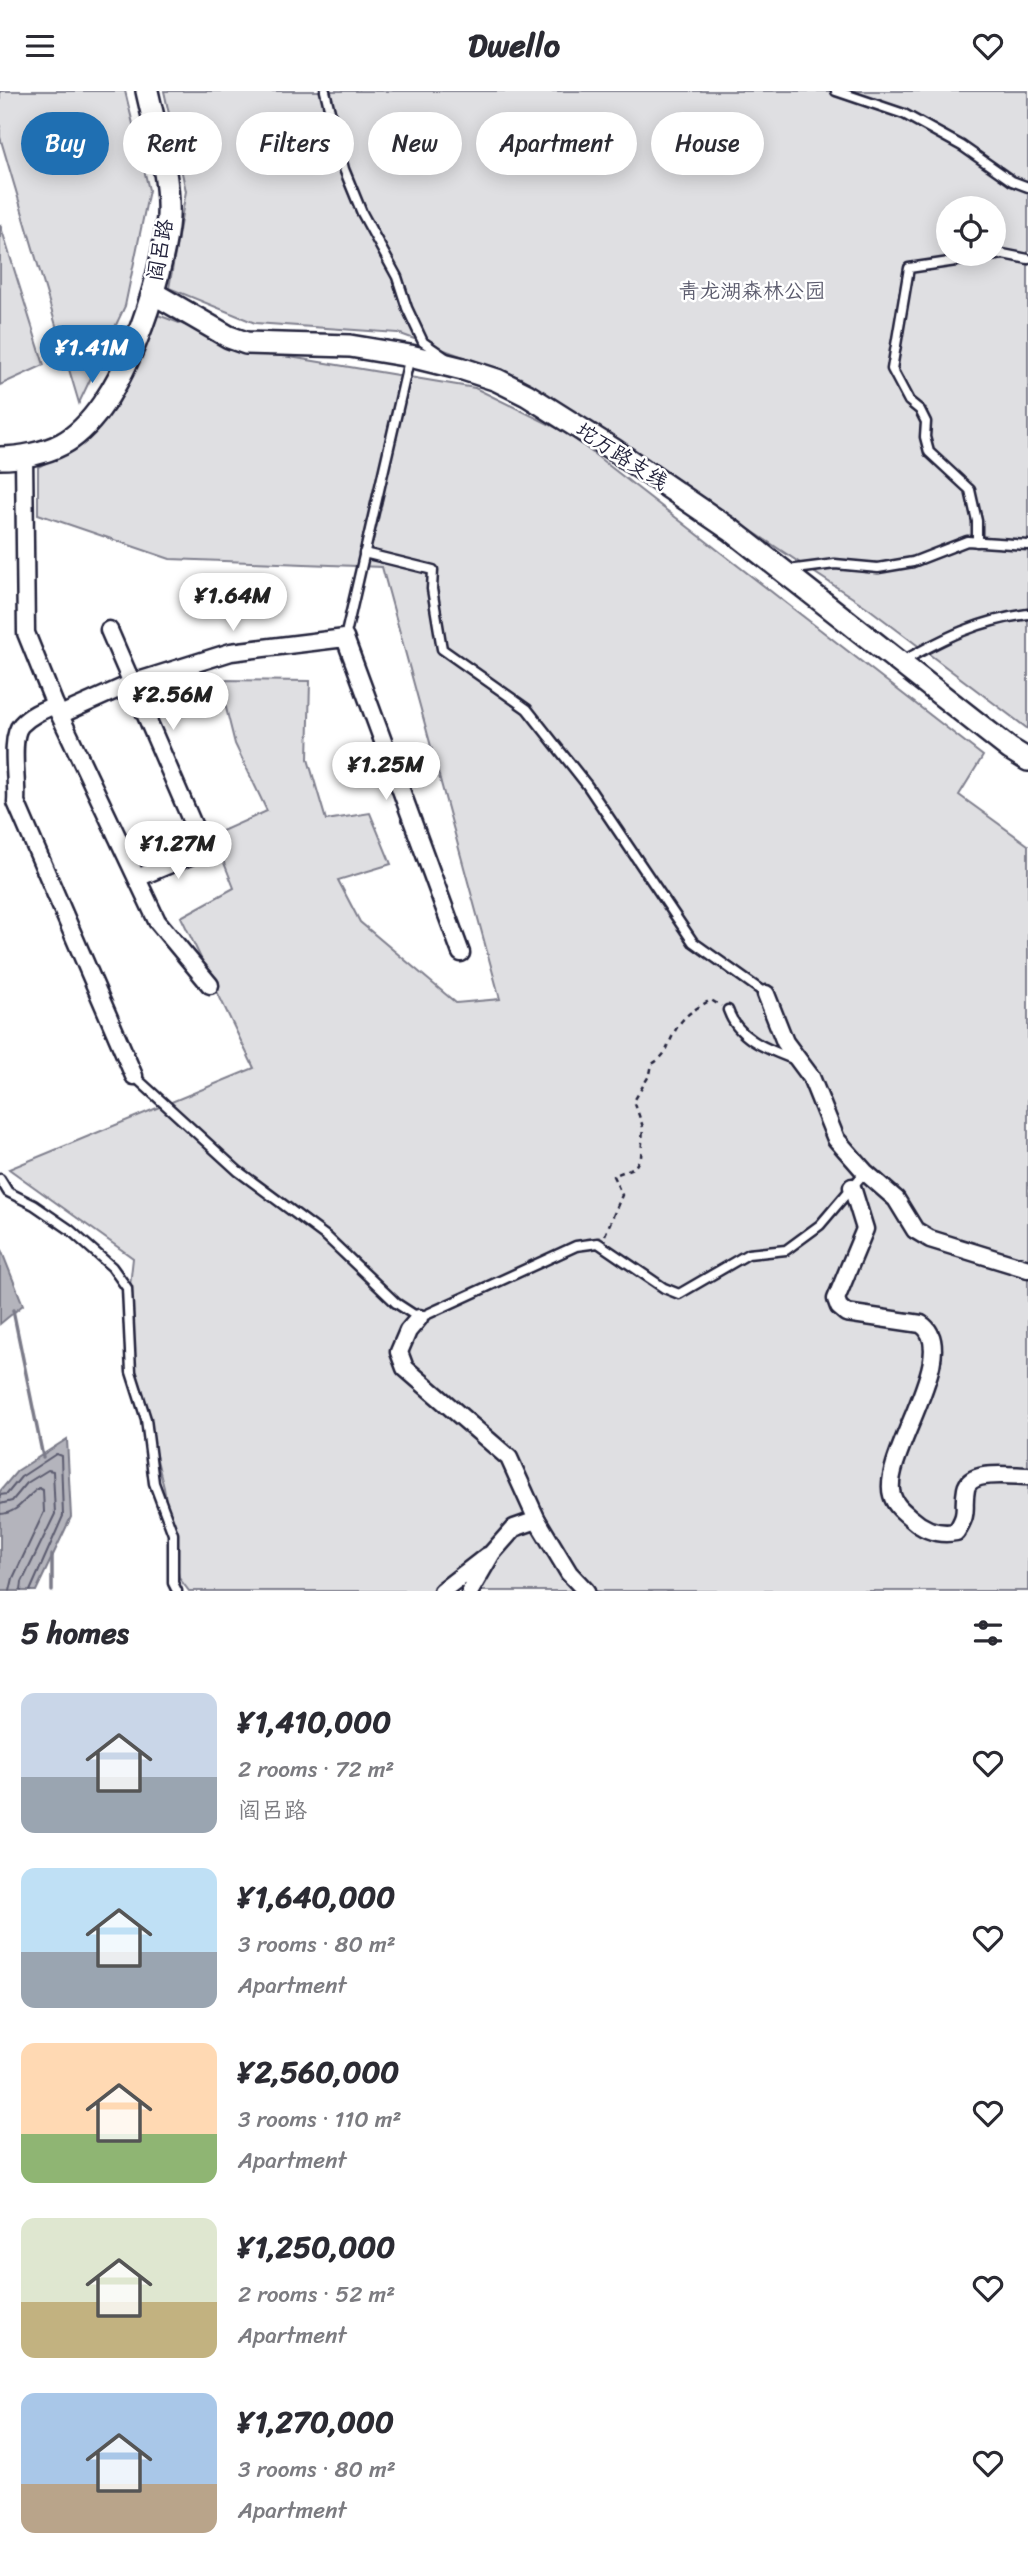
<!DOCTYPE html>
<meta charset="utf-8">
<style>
body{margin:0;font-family:Sriracha,"LXGW WenKai TC",sans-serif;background:#f2f2f3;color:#2b2b33;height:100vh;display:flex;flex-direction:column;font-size:26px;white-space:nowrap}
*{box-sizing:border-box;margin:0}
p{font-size:23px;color:#7c7c81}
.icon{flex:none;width:38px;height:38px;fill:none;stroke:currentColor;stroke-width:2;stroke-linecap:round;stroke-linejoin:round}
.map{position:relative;height:1500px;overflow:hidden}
.details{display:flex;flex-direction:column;background:#fff;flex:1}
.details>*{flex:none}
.hud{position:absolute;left:21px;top:21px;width:987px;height:63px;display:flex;gap:14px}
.fabs{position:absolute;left:936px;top:105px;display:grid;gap:14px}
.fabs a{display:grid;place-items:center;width:70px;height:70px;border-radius:50%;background:#fff;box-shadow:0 4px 18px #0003;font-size:35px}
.price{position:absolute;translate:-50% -60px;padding:0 16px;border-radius:24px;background:#fff;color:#222;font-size:23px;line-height:46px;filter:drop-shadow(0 2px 4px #0008)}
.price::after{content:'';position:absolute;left:50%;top:42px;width:21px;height:16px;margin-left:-10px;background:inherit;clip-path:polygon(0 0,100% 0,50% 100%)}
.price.on{background:#1f6fb2;color:#fff}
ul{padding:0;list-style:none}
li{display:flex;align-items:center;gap:21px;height:175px;padding:0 21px}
li span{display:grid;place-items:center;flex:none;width:196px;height:140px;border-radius:14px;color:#555}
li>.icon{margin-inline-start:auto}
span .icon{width:84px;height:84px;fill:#fffc;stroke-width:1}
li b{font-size:30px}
h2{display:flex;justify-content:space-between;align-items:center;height:84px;padding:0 21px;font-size:30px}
.chip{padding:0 24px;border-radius:32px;background:#fff;box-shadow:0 4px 18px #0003;font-size:24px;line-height:63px}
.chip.on{background:#1f6fb2;color:#fff}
header{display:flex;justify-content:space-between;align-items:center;height:91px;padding:0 21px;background:#fff;font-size:32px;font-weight:700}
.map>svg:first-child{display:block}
</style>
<header><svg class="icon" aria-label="menu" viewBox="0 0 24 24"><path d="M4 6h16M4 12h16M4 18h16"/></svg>Dwello<svg class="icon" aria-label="heart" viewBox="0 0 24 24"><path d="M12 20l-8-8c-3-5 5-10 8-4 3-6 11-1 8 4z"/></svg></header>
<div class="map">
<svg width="1028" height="1500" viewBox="0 0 1028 1500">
<rect width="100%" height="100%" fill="#fff"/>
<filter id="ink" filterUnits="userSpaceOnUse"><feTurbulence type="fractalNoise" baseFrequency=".0143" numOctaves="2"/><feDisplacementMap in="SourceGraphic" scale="14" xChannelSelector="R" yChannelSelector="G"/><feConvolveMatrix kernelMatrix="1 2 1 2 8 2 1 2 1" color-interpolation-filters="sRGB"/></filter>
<g filter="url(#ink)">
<g fill="#dfdfe2" stroke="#80808e" stroke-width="2" fill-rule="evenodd">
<polygon points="0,0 125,0 149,99 125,215 79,312 0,46"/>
<path d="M164 0H1028V638L868 517 521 287 398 242 255 232 169 197 186 100ZM948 117H994V163H948Z"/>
<polygon points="0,133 44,274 0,294"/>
<polygon points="158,224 254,260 475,297 567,342 983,665 959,704 1028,754 1028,1500 189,1500 179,1487 164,1397 125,1240 133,1167 9,1078 254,977 181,826 234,797 213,744 267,720 235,653 219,589 310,590 308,668 326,729 370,722 391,773 338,789 360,831 456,912 500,908 382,476 170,468 38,423 38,376 80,353 118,313"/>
</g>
<g fill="#b4b4bc" stroke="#7a7a88" stroke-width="2">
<polygon points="0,1156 23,1214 0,1233"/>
<polygon points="67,1348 71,1426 36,1500 0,1500 0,1400 17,1380"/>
</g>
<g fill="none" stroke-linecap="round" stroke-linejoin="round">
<g stroke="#5c5c6f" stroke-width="2">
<polyline points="0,1404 7,1403 21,1386 56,1363 61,1365 63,1425 30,1500"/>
<polyline points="0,1413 12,1410 27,1392 48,1379 53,1380 55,1423 22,1491 21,1500"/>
<path d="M0 1423C20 1422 24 1406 39 1397L43 1399 44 1421 13 1487 10 1500"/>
</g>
<g stroke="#7a7a88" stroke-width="3.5">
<polyline points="13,1219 43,1366"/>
<polyline points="52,1464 52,1500"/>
</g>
<g stroke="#22223b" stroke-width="13">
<g id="lane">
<polyline points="325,0 344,78 362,122 397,186 407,217 423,251 446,267"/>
<polyline points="836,0 904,23 962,55 1012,90 1028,96"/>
<polyline points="977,451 977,430 970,399 929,361 925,346 926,331 920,319 909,310 892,278 909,177 1003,163 1028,168"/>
<polyline points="364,462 433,479 432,498 442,558 527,618 587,694 693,851 766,903"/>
<polyline points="788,479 835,473 878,477 913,471 967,450 1028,454"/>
<polyline points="345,547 410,265"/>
<path d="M901 571C946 546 977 530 1028 523"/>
<path d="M728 919C738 948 767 958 793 968"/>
<polyline points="134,985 238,1080 327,1146 396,1212 419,1227 576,1155 598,1152 664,1197 679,1203 748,1163 786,1159 820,1134 865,1081"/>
<polyline points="0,1088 8,1101 34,1114 69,1138 112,1176 127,1197 131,1281 146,1328 154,1392 173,1443 173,1492 177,1500"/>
</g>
</g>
<g stroke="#22223b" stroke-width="21">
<g id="street">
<polyline points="24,365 26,542 55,614 157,830 210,894"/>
<polyline points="109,539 204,759 137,787"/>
<path d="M55 614C43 619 30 624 21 634 9 647 18 693 16 711L134 985"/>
<polyline points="60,624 132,592 231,561 345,547 461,862"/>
<polyline points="766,903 785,951 811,986 836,1048 865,1081 896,1108 915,1139 930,1148 1028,1178"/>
<path d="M852 1096 865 1138 836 1208 839 1216 846 1222 921 1233C963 1260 880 1367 892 1404 895 1415 904 1421 912 1428 925 1440 939 1444 956 1441 970 1419 962 1420 966 1398 970 1378 1012 1385 1028 1385"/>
<polyline points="419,1227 408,1240 399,1261 405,1277 509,1367 537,1429 569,1482 586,1500"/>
<polyline points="442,1500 487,1465"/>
<polyline points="470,1500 492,1462 514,1437 537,1429"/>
</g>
</g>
<g stroke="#22223b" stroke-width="26">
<g id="secondary">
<polyline points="153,202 229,246 246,252 350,255 410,265 463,278 497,289 527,304 614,359 731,439 1010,658 1028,669"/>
<path d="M0 367C20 367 45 362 62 353 121 322 163 189 168 126 170 85 156 41 147 0"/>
</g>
</g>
<path stroke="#22223b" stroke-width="2.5" stroke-dasharray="5 5" stroke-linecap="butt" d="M605 1144 622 1104 613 1085 635 1076 641 1066 643 1036 634 1010 650 983 652 973C668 963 666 957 674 942 682 925 696 917 711 909L721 915"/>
<use href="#lane" stroke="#fff" stroke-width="8"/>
<use href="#street" stroke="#fff" stroke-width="16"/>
<use href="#secondary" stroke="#fff" stroke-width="21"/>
</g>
</g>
<g text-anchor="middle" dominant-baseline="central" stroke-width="5" stroke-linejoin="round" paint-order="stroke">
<g font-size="21" fill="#22223b" stroke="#fff">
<text transform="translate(160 159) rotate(-80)">阎吕路</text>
<text transform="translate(622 365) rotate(33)">坨万路支线</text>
</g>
<g font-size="21" fill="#5b5b6d" stroke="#fff">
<text x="752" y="200">青龙湖森林公园</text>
</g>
</g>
</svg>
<div class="fabs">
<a><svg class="icon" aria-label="locate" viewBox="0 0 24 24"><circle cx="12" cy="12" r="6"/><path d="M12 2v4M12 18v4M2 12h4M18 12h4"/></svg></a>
</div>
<b class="price on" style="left:92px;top:294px">¥1.41M</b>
<b class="price" style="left:233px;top:542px">¥1.64M</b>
<b class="price" style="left:173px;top:641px">¥2.56M</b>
<b class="price" style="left:386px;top:711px">¥1.25M</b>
<b class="price" style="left:178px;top:790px">¥1.27M</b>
<div class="hud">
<a class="chip on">Buy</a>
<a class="chip">Rent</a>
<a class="chip">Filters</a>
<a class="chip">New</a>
<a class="chip">Apartment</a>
<a class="chip">House</a>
</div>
</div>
<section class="details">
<h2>5 homes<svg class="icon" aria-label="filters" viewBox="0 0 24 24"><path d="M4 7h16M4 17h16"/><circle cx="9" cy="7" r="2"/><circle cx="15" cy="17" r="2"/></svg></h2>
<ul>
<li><span style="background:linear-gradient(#c9d6e8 60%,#9aa5b1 0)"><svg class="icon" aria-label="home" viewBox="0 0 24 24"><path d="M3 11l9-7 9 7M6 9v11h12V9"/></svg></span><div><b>¥1,410,000</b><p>2 rooms · 72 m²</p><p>阎吕路</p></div><svg class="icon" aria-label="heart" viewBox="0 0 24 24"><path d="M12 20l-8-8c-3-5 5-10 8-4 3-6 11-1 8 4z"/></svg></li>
<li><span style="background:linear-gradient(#bfe0f5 60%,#9aa5b1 0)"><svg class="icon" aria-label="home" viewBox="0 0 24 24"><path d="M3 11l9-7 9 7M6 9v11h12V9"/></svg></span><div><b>¥1,640,000</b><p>3 rooms · 80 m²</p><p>Apartment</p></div><svg class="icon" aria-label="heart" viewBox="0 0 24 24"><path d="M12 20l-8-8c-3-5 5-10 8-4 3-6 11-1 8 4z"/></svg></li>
<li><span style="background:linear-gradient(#ffd9b3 65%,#8fb573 0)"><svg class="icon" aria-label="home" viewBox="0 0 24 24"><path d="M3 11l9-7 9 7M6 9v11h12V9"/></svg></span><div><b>¥2,560,000</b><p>3 rooms · 110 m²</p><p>Apartment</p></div><svg class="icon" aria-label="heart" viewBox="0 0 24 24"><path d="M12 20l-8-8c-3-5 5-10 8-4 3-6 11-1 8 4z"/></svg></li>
<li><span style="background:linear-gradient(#dfe7d0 60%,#c2b280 0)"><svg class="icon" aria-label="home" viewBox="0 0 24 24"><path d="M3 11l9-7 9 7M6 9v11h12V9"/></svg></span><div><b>¥1,250,000</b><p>2 rooms · 52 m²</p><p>Apartment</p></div><svg class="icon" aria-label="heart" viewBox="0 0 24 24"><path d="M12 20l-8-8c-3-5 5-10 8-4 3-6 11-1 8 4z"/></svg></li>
<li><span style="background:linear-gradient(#a9c7e8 65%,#b9a48a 0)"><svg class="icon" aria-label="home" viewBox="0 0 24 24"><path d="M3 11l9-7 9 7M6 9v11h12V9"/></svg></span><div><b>¥1,270,000</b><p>3 rooms · 80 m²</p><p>Apartment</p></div><svg class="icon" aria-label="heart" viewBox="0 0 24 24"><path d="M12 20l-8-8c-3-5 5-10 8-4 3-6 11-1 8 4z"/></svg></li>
</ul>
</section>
